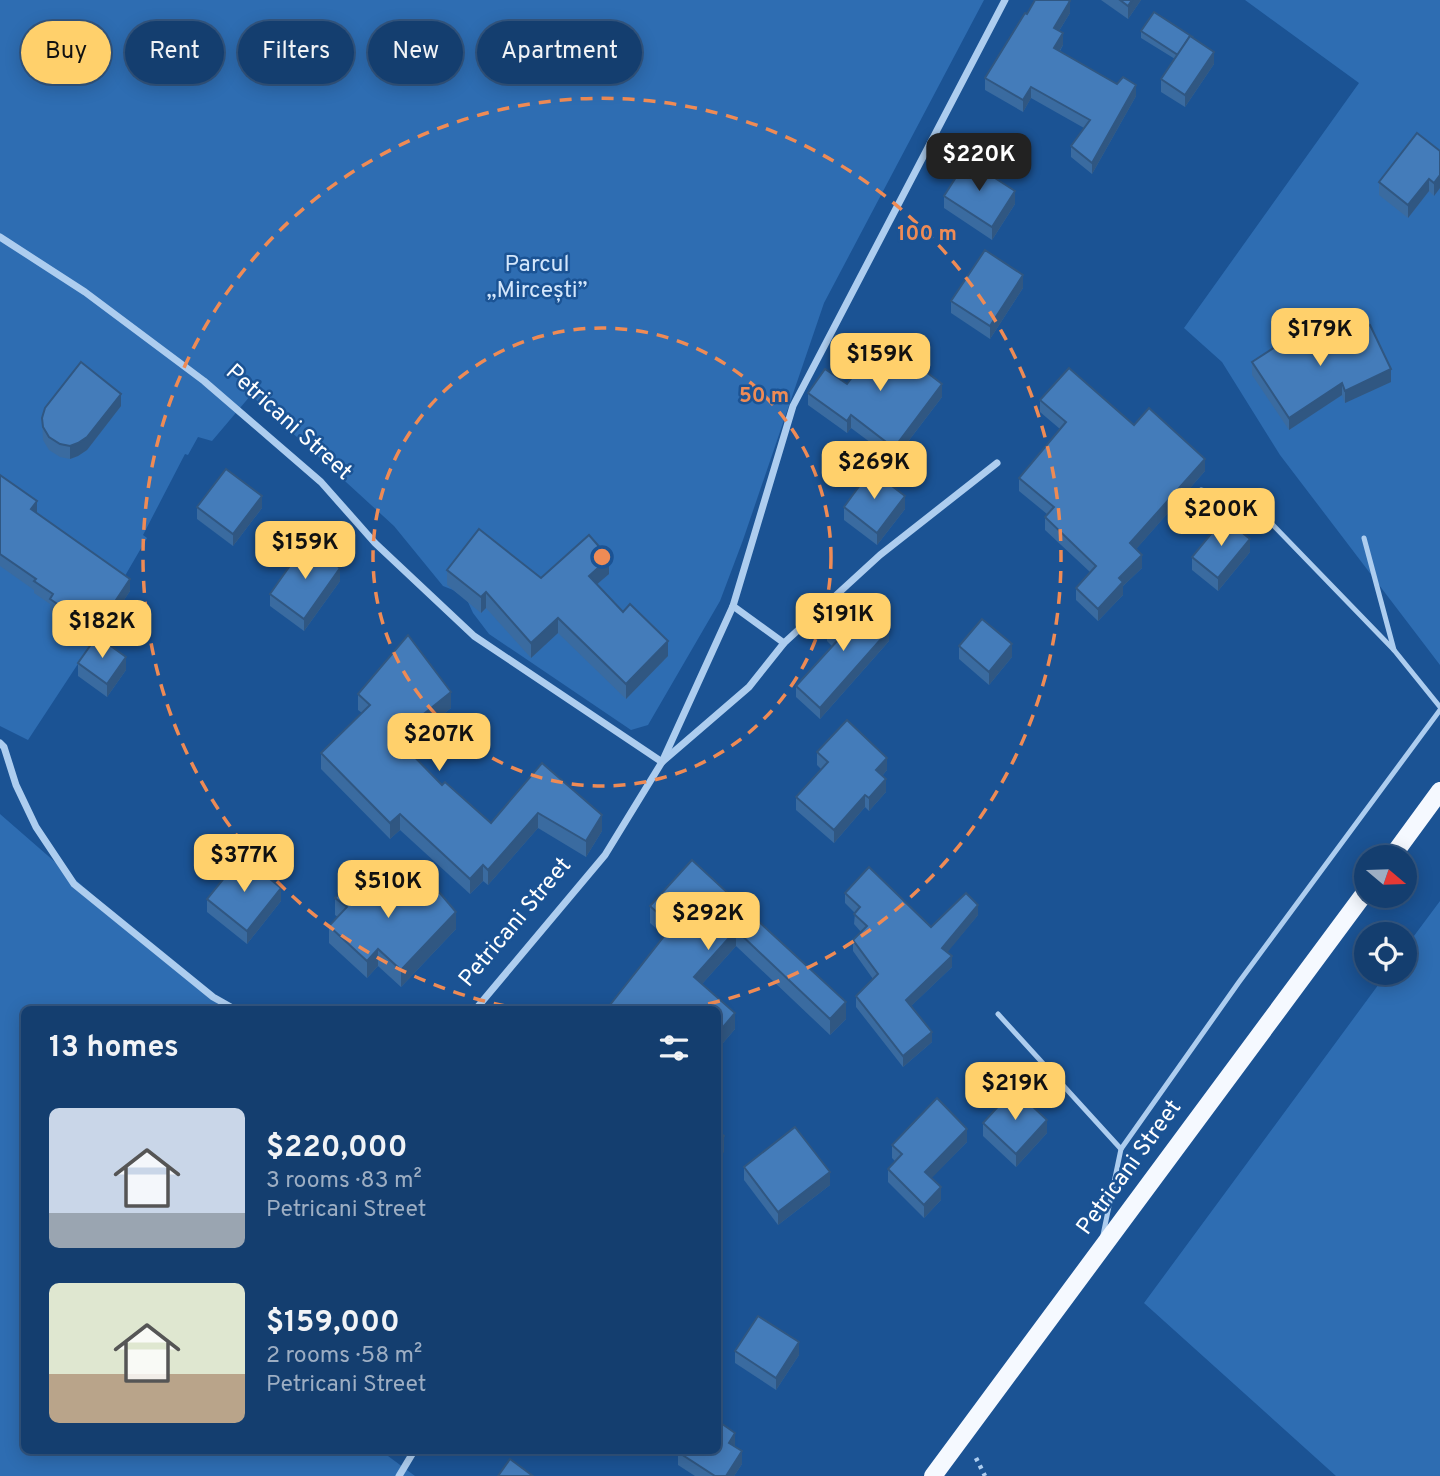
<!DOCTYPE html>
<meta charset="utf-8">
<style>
body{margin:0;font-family:Overpass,sans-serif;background:#214977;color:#f1f3f6;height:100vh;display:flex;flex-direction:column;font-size:26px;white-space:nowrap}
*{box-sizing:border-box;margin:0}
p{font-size:23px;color:#9daec3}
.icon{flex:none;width:38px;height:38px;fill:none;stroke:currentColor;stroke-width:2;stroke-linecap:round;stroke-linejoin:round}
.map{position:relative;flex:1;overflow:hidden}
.details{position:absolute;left:21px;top:1006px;width:700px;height:448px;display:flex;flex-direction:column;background:#143e6f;border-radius:10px;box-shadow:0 4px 18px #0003,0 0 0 2px #335782}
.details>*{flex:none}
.guide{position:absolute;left:21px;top:21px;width:700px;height:63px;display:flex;gap:14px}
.needle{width:46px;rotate:109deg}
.fabs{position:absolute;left:1354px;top:845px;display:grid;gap:14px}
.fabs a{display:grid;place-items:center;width:63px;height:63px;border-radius:50%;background:#143e6f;box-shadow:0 4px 18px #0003,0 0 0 2px #335782;font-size:35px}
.price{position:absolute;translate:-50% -60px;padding:0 16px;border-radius:14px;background:#ffd06b;color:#111;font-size:23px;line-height:46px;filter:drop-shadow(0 2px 4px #0008)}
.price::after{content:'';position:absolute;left:50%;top:42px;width:21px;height:16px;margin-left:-10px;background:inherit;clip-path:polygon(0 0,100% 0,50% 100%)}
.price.selected{background:#222;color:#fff}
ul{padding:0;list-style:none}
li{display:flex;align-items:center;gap:21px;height:175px;padding:0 28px}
li span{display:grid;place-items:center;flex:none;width:196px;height:140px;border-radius:10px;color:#555}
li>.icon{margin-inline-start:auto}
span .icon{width:84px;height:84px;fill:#fffc;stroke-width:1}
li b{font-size:30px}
h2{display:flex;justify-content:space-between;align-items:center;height:84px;padding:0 28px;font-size:30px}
.pill{padding:0 24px;border-radius:32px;background:#143e6f;box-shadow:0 4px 18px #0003,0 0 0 2px #335782;font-size:24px;line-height:63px}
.pill.selected{background:#ffd06b;color:#111}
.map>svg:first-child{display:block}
</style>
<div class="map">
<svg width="1440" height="1476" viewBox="0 0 1440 1476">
<rect width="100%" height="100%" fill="#1b5394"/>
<g fill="#2e6db2">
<polygon points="0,0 984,0 824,303 743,540 720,601 648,725 631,730 489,634 473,613 467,600 453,590 443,586 394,526 251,395 212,441 198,437 188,455 185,454 143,535 147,538 87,641 91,644 28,740 0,726"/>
<polygon points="1245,0 1440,0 1440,665 1280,455 1222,362 1184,328 1359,83"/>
<polygon points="0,814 225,1010 24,1010 24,1451 390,1451 388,1456 415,1476 0,1476"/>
<polygon points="1440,901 1440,1476 1336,1476 1144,1303 1387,973 1405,973 1405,948"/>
</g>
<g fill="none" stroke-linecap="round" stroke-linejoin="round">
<polyline stroke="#adcdef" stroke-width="4.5" stroke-dasharray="3.5 5" stroke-linecap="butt" points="976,1458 985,1476"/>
<g stroke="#adcdef" stroke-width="5">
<polyline points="1201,490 1243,501 1270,522 1394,650"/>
<polyline points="1364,538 1394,650 1440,707"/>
<polyline points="998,1014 1121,1149"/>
<polyline points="1103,1235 1121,1149 1239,982 1440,710"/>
</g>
<g stroke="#adcdef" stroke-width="7">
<polyline points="0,237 85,292 204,381 321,482 375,543 474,636 662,762 749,687 784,643 880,555 997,463"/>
<polyline points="733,606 784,643"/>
<polyline points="0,743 4,747 16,785 36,827 74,884 213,997 236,1010"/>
<polyline points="475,1010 605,855 662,762 733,606 793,406 1005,0"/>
<polyline points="399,1476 414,1451"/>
</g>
<g stroke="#f5f9ff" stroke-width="18">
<polyline points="1391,858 1440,791"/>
<polyline points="933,1476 1367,890"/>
</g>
</g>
<g fill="#3a6ba0">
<polygon points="1101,0 1141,0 1128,19"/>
<polygon points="1070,13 1059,31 1063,45 1060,51 1136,96 1092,174 1071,157 1071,146 1084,128 1031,98 1023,112 985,90 985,78 1027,14"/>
<polygon points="1141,31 1214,64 1185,107 1161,92 1161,79 1175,59 1141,38"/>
<polygon points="1440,151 1440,188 1434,196 1429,191 1408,218 1379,195 1379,182"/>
<polygon points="944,196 1015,204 992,240 944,208"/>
<polygon points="1023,288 990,339 951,313 951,301"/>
<polygon points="1314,351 1391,382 1345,403 1342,395 1289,430 1252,375 1252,362"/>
<polygon points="847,384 942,397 894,460 851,428 847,433 808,405 808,393"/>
<polygon points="1040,400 1134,425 1205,471 1136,549 1142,568 1123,586 1123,595 1098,621 1076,600 1076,588 1090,572 1045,530 1045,517 1047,514 1019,491 1019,478 1060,429 1040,412"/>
<polygon points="121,406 87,450 78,456 70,459 60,457 49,450 43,440 42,418"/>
<polygon points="0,475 37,513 36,513 130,591 99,637 126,670 107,697 78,676 78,663 93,641 50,611 50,604 34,593 34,590 0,566"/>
<polygon points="197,507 262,508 233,546 197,519"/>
<polygon points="844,507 905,509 877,545 844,520"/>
<polygon points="1250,552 1218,591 1192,570 1192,557"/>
<polygon points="447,570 541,578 609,574 597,584 623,612 668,656 626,699 558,633 531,658 486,608 481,613 447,585"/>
<polygon points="340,581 304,631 270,606 270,594"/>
<polygon points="827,630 889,641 820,719 796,697 796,686 832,646 827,641"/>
<polygon points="959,646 1012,657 989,685 959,659"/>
<polygon points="358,694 451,708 404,745 442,785 491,823 542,763 602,831 586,857 538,828 488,885 483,881 470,894 400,830 390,839 321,769 321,753 362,713 358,710"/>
<polygon points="817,752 887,770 882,776 886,792 869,811 865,807 834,843 796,810 796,797 821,769 817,765"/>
<polygon points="692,860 846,1019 830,1035 736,946 702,984 735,1029 718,1049 718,1010 665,936 650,923 650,906"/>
<polygon points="845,893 931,927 978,915 947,952 952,967 911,1006 932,1042 903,1067 856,1007 856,996 873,979 853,951 853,940 861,932 854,924 855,913 845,903"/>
<polygon points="335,898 425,905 456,929 401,987 378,966 367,978 329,943 329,926 338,917 335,915"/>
<polygon points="207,899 281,901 247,944 207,912"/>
<polygon points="983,1123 1047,1133 1016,1167 983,1136"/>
<polygon points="967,1142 931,1178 941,1200 924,1218 888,1182 888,1169 895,1161 892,1158 892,1145"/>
<polygon points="744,1167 830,1185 778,1225 744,1180"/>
<polygon points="735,1351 799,1355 776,1390 735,1363"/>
<polygon points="735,1445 735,1447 742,1464 734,1476 695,1476 678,1465 678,1452"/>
</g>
<g fill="#305782">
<polygon points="1132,0 1141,0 1128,19 1128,6"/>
<polygon points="1070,1 1070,13 1054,39 1054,28"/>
<polygon points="1063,33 1063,45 1054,60 1054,48"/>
<polygon points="1214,52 1214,64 1185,107 1185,95"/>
<polygon points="1136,85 1136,96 1092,174 1092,163"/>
<polygon points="1031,87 1031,98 1023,112 1023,100"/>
<polygon points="1440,175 1440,188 1434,196 1434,183"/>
<polygon points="1429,179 1429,191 1408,218 1408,205"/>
<polygon points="1015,191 1015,204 992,240 992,227"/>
<polygon points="1023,275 1023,288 990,339 990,326"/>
<polygon points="1391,369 1391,382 1345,403 1345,391"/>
<polygon points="1342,383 1342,395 1289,430 1289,418"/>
<polygon points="942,384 942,397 894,460 894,448"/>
<polygon points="121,394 121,406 87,450 78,456 70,459 70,446"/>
<polygon points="851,415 851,428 847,433 847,421"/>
<polygon points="1205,459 1205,471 1130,556 1130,543"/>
<polygon points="262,496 262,508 233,546 233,534"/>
<polygon points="905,496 905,509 877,545 877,533"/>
<polygon points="37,501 37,513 31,521 31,509"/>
<polygon points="1250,539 1250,552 1218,591 1218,578"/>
<polygon points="1142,555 1142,568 1123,586 1123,595 1098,621 1098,609 1119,578"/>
<polygon points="609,558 609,574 589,591 589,576"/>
<polygon points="340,568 340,581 304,631 304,619"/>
<polygon points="130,579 130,591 96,642 96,630"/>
<polygon points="486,592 486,608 481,613 481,597"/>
<polygon points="558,618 558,633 531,658 531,643"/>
<polygon points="889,630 889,641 820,719 820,708"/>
<polygon points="668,641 668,656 626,699 626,684"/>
<polygon points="1012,644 1012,657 989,685 989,672"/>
<polygon points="126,657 126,670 107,697 107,684"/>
<polygon points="451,692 451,708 395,752 395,737"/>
<polygon points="887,758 887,770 876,783 876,770"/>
<polygon points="886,779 886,792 869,811 869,798"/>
<polygon points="865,795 865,807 834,843 834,830"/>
<polygon points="538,813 538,828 488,885 488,870"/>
<polygon points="400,814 400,830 390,839 390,823"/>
<polygon points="602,815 602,831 586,857 586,841"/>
<polygon points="483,865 483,881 470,894 470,879"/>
<polygon points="281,888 281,901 247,944 247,931"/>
<polygon points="978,905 978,915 942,959 942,948"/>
<polygon points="456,912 456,929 401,987 401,970"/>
<polygon points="736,930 736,946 694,993 694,977"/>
<polygon points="378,949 378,966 367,978 367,961"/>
<polygon points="952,956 952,967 906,1011 906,1000"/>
<polygon points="846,1002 846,1019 830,1035 830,1019"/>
<polygon points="735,1013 735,1029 718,1049 718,1033"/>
<polygon points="932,1032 932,1042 903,1067 903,1056"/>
<polygon points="1047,1120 1047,1133 1016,1167 1016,1154"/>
<polygon points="967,1129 967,1142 925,1185 925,1172"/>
<polygon points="724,1136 724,1152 718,1161 718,1145"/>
<polygon points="830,1172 830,1185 778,1225 778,1212"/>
<polygon points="941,1187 941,1200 924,1218 924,1205"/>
<polygon points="799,1342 799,1355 776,1390 776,1378"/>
<polygon points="735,1433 735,1445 729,1456 729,1443"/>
<polygon points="742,1451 742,1464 734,1476 726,1476"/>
</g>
<g fill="#447cba" stroke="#305782" stroke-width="2">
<polygon points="1035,0 1068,0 1070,1 1054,28 1063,33 1054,48 1117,84 1123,77 1136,85 1092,163 1071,146 1090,120 1031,87 1023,100 985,78 1025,13 1027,14"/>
<polygon points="1120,0 1132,0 1128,6"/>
<polygon points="1154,12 1191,36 1190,36 1178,55 1141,31"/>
<polygon points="1190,36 1214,52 1185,95 1161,79"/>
<polygon points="1417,133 1440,151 1440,175 1434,183 1429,179 1408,205 1379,182"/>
<polygon points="967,160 1015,191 992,227 944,196"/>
<polygon points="985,250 1023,275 990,326 951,301"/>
<polygon points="1370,325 1391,369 1345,391 1342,383 1289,418 1252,362 1301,330 1314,351"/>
<polygon points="882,338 942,384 894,448 851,415 847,421 808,393 825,369 847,384"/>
<polygon points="81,362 121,394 87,437 78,443 70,446 60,444 49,437 43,427 42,418 45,408"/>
<polygon points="1069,368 1134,425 1149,408 1205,459 1130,543 1142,555 1119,578 1123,582 1098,609 1076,588 1096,566 1045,517 1054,507 1019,478 1066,422 1040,400"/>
<polygon points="226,469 262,496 233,534 197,507"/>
<polygon points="871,470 905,496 877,533 844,507"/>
<polygon points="0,475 37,501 31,509 130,579 96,630 50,599 53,594 34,581 36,579 0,554"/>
<polygon points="1224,518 1250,539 1218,578 1192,557"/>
<polygon points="479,529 541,578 589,535 609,558 589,576 623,612 630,604 668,641 626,684 558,618 531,643 486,592 481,597 447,570"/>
<polygon points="306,543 340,568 304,619 270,594"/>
<polygon points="854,600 889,630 820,708 796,686 838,640 827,630"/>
<polygon points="982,619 1012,644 989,672 959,646"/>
<polygon points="408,635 451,692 395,737 442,785 445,782 491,823 542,763 602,815 586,841 538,813 488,870 483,865 470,879 400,814 390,823 321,753 370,705 358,694"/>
<polygon points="97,636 126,657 107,684 78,663"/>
<polygon points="847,720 887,758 876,770 886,779 869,798 865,795 834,830 796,797 828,762 817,752"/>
<polygon points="242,856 281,888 247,931 207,899"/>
<polygon points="692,860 846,1002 830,1019 736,930 694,977 735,1013 718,1033 718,1010 606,1010 672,926 650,906"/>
<polygon points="869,867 931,927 966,893 978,905 942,948 952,956 906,1000 932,1032 903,1056 856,996 878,974 853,940 867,926 854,914 860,907 845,893"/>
<polygon points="363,868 401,902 410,892 425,905 439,892 456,912 401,970 378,949 367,961 329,926 347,907 335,898"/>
<polygon points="1014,1089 1047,1120 1016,1154 983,1123"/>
<polygon points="937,1098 967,1129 925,1172 941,1187 924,1205 888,1169 902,1154 892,1145"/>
<polygon points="795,1127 830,1172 778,1212 744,1167"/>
<polygon points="718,1131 724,1136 718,1145"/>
<polygon points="758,1316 799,1342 776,1378 735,1351"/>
<polygon points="718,1421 735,1433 729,1443 742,1451 726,1476 715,1476 678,1452 679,1451 718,1451"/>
<polygon points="510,1459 533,1476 498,1476"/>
</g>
<g fill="none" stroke="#ef8b55" stroke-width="3.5" stroke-dasharray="12 9">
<circle cx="602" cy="557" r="229"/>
<path d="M526 1010A459 459 0 1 1 678 1010"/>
</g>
<g text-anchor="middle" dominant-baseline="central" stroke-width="5" stroke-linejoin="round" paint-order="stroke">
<g font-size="23" fill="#d3e6fb" stroke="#1b5394">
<text x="537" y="265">Parcul<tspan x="537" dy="26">„Mircești”</tspan></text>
</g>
<g font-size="23" fill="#fff" stroke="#1b5394">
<text transform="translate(288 423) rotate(42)">Petricani Street</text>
<text transform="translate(516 923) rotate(-50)">Petricani Street</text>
<text transform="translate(1130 1168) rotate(-54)">Petricani Street</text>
</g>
</g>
<circle cx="602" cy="557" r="10" fill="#ef8b55" stroke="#1b5394" stroke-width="3.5"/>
<g font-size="21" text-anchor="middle" font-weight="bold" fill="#ef8b55" stroke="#1b5394" stroke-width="5" stroke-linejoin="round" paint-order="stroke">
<text x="927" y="240">100 m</text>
<text x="764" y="402">50 m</text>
</g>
</svg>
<div class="fabs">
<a><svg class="needle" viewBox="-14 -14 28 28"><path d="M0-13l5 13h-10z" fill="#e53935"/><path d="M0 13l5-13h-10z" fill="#9daec3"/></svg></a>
<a><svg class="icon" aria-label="locate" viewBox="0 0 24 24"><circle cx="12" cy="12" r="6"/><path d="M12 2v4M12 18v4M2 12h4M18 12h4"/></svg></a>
</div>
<b class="price selected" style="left:979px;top:193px">$220K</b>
<b class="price" style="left:1320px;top:368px">$179K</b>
<b class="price" style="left:880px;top:393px">$159K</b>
<b class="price" style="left:874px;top:501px">$269K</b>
<b class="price" style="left:1221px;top:548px">$200K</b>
<b class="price" style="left:305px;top:581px">$159K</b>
<b class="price" style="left:843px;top:653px">$191K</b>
<b class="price" style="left:102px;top:660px">$182K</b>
<b class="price" style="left:439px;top:773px">$207K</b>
<b class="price" style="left:244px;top:894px">$377K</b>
<b class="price" style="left:388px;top:920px">$510K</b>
<b class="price" style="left:708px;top:952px">$292K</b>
<b class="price" style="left:1015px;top:1122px">$219K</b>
<div class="guide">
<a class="pill selected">Buy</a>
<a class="pill">Rent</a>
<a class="pill">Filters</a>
<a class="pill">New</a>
<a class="pill">Apartment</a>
</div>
<section class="details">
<h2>13 homes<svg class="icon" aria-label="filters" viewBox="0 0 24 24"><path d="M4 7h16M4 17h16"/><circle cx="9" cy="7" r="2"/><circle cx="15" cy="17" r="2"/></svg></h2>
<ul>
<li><span style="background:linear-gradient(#c9d6e8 75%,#9aa5b1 0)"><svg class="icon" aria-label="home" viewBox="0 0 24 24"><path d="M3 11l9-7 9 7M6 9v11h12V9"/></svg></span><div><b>$220,000</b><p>3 rooms · 83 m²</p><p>Petricani Street</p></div></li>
<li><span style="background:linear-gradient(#dfe7d0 65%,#b9a48a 0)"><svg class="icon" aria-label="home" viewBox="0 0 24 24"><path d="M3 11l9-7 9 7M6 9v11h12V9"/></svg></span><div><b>$159,000</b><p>2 rooms · 58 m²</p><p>Petricani Street</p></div></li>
</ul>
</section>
</div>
